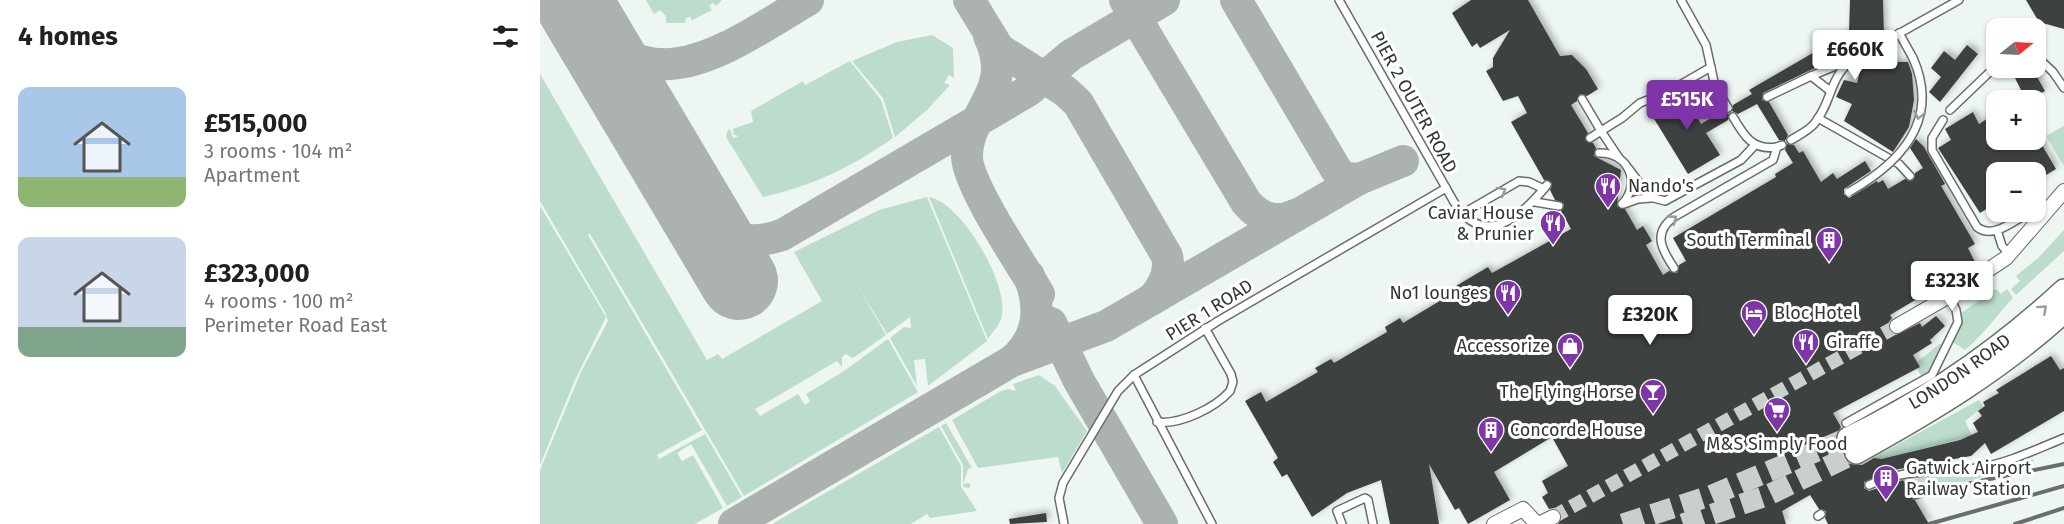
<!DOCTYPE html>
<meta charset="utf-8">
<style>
body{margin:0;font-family:"Fira Sans",sans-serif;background:#f6f6f6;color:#202124;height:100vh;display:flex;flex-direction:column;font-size:22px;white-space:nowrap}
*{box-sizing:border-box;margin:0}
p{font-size:20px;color:#757577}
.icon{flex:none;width:33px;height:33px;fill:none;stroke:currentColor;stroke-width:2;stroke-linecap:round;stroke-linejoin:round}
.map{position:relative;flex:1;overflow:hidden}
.side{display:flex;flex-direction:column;background:#fff;width:540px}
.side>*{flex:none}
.needle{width:39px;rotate:72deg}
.tools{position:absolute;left:1446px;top:18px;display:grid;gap:12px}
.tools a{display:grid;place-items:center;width:60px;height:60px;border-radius:12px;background:#fff;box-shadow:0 2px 4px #0004;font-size:30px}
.price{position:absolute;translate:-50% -51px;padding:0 14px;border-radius:6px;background:#fff;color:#222;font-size:20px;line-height:39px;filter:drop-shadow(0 2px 3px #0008)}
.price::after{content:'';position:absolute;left:50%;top:36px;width:18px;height:14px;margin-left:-9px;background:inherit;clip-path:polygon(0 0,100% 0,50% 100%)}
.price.current{background:#7e35a8;color:#fff}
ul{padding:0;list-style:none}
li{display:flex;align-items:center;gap:18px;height:150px;padding:0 18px}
li span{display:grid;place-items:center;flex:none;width:168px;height:120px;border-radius:12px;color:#555}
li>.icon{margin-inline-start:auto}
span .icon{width:72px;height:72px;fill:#fffc;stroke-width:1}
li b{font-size:26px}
h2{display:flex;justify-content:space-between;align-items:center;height:72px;padding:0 18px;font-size:26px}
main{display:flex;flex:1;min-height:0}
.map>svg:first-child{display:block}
</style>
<main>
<section class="side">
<h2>4 homes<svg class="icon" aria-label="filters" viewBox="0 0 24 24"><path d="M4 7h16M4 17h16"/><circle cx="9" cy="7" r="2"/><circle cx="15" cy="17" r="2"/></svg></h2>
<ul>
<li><span style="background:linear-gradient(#a9c7e8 75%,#8fb573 0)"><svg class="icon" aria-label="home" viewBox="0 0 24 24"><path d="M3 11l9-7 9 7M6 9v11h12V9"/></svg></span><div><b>£515,000</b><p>3 rooms · 104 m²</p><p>Apartment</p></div></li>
<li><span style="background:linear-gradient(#c9d6e8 75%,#7fa58c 0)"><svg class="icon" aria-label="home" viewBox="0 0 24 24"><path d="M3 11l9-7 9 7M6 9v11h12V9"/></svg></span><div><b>£323,000</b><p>4 rooms · 100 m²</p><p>Perimeter Road East</p></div></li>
</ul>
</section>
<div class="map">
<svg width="1524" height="524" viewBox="0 0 1524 524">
<defs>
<filter id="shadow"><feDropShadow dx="3" dy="-3" stdDeviation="3" flood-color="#0004"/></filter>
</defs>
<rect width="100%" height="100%" fill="#eef6f1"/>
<g fill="#bcddcb">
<polygon points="106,0 182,0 176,6 173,3 169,6 172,10 151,21 151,17 146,18 145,23 126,23 126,16 120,10 114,14"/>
<polygon points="392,35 413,48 414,78 409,75 404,83 410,85 387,110 355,137 343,98 312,61 357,42"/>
<path d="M310 61 341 100 353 138C313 166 273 186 223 197L186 137 187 131 190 129 193 138 199 136 194 135 193 129 213 122 211 111 263 81 265 85Z"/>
<polygon points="0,74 167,360 178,354 182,359 282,301 254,252 339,210 387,197 447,341 388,386 385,359 374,360 377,386 350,338 364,327 371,328 370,317 347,334 317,285 346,335 313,358 306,354 302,357 302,367 297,361 215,409 220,416 258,394 265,405 270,401 266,394 304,371 348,339 378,392 204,496 50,234 48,235 162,430 117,455 119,459 165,434 202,497 187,506 151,444 137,453 142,461 153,455 183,508 155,524 0,524 0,470 41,372 68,321 65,312 0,201"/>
<polygon points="1524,126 1524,166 1506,136"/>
<path d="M389 197C422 203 468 283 462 315 461 324 453 331 448 339Z"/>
<polygon points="0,206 66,317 35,380 0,465"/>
<polygon points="1524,230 1524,251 1476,295 1471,289 1480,281 1476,276 1499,257"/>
<path d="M1456 289 1461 294 1467 289 1473 298C1456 316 1444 334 1425 350L1413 342 1422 323 1421 313Z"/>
<polygon points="1399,344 1404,345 1392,371 1383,379 1377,369 1380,367 1377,362"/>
<polygon points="499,375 515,386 547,431 522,473 518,457 438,468 412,420 461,391 468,389 476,391 473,384"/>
<polygon points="1439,400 1443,407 1425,421 1432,436 1340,459 1331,459"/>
<polygon points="406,423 432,468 428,469 423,484 430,483 430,488 423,487 423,465 401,426"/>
<polygon points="399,427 421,466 421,487 437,511 390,518 387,514 371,524 232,524"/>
<polygon points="1493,459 1494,464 1372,495 1363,479 1399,475 1441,475"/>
</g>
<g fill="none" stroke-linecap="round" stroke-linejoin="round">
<g stroke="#acb2ae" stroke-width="32">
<path d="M429 0 459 49 525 91 538 103 627 256C631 274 623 288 611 300"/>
<path d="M585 0 706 202C720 219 737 224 757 214"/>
<polyline points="696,0 797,171 805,178 819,179"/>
<path d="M35 6C107 113 185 49 268 0"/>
<path d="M449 36C476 92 426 113 427 157 428 186 482 265 499 294"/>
<path d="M146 193C171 229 194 251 242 235L488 91 531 55 624 0"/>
<polyline points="511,323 539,381 622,524"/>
<polyline points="472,361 566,326 819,179 863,161"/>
<path d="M194 524 472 361C499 338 502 309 489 276"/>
</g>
<polyline stroke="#acb2ae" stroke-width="78" points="32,0 199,281"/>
</g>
<g fill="#3c433f" filter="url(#shadow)">
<polygon points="931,0 988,0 1020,56 1032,55 1046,69 1058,89 1047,96 1040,94 1037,101 1031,105 1048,133 1045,140 1053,143 1056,148 1054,156 1081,170 1077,206 1085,209 1097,230 1103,226 1112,241 1106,245 1123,275 1129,271 1137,273 1139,265 1146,261 1133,238 1236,177 1235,174 1253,163 1245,150 1247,144 1254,145 1259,153 1263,151 1281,182 1293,173 1297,179 1325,161 1331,171 1304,189 1304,194 1309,198 1337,181 1338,183 1343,180 1348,189 1365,179 1373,180 1375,173 1383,168 1370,148 1376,139 1384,147 1405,184 1401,186 1435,244 1428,248 1436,264 1350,315 1352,318 1349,322 1349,330 1356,335 1380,323 1382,327 1396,316 1405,326 1390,340 1392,343 1373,355 1380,367 1293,413 1301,427 1295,437 1296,443 1304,450 1305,459 1309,464 1322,465 1334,458 1341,459 1420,440 1438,432 1433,423 1442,416 1438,411 1445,406 1443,402 1459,393 1456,390 1511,356 1520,370 1524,368 1524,411 1451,454 1445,443 1431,456 1354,470 1324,482 1324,488 1329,491 1363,480 1389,524 1288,524 1285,518 1286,511 1279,509 1270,495 1242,511 1246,524 1018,524 1022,518 1021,512 1014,508 1009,509 1002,497 1008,493 1002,481 1028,466 1012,437 954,472 970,500 928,524 919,508 915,510 889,464 899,524 850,524 841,480 807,493 772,517 747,474 742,477 733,462 738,458 705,401 721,392 726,402 778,372 775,368 791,359 794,363 847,332 845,327 860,318 863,323 918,290 916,286 948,267 952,273 1031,229 1021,211 1024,204 1015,200 1010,190 1012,183 1004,180 971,122 987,113 978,96 963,101 946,71 953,67 953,58 970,30 940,48 937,43 932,47 912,13"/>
<polygon points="1310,0 1343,0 1344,36 1338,43 1344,48 1344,62 1368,62 1372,74 1374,100 1369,127 1353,152 1304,121 1312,104 1296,97 1304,80 1317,83 1320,71 1332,54 1326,46 1318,50 1317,45 1311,44 1306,53 1223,93 1222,100 1229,102 1248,135 1245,141 1239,140 1217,104 1198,114 1192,111 1193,105 1212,94 1209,90 1309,32"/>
<polygon points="1486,0 1524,0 1524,29 1499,22"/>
<polygon points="1427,45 1438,54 1400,102 1389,92 1401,77 1391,68 1404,51 1415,60"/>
<polygon points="1492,68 1505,91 1489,100 1468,100 1482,92 1475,78"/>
<polygon points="1142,90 1161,124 1183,111 1189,114 1188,120 1166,133 1180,155 1148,174 1108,109"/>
<polygon points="1433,112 1439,124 1456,113 1456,140 1499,140 1516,169 1496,181 1496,172 1456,172 1456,203 1440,213 1398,148 1411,140 1405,129"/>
<polygon points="506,513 507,522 470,524 469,519"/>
</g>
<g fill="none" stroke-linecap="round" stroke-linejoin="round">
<polyline stroke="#c9d0cb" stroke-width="14" stroke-dasharray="14 7" stroke-linecap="butt" points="1013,517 1357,326"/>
<g stroke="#c9d0cb" stroke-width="21" stroke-dasharray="21 10" stroke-linecap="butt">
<polyline points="1083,524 1170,496 1308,438"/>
<polyline points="1143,524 1226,496 1316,453"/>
</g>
<g stroke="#676e6a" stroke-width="10">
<g id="service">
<path d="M799 0 914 202C944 250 981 217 1007 185"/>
<polyline points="1141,0 1166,45 1175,86 1188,108"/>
<polyline points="1359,33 1373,58"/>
<polyline points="1344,42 1419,0"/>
<polyline points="1496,56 1513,72 1524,88"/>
<polyline points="1309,61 1313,49"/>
<polyline points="1271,76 1310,60"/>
<polyline points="1227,97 1271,76 1289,90"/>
<polyline points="1042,99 1061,131 1050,138"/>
<polyline points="1410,110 1456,66"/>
<path d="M1193 117C1204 136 1213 151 1237 147"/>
<polyline points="1278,118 1359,164 1370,176"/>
<path d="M1403 120 1392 138V150L1437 227C1453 240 1475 220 1490 212"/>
<path d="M1251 140C1259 135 1268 131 1274 124 1296 98 1286 70 1326 53"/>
<path d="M1059 153C1088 152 1102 183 1082 204"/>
<polyline points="1079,158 1061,131 1082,118 1100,103 1126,93 1171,67"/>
<polyline points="1089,169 1110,197 1125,201 1201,160 1215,145"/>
<polyline points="995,202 1019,206"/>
<polyline points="1084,204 1098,199 1111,198"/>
<polyline points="1496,208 1505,205 1510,208"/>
<polyline points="922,214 979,181 989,182 1004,189"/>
<polyline points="1457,230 1462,246 1469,254"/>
<path d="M1134 268C1122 250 1112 233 1134 217L1233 160 1237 147 1242 145"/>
<path d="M617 422C640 425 675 408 690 391L693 382 691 374 665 328"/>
<polyline points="1306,423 1392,375 1418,322 1416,310 1409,296"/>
<path d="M1329 485C1364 468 1399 473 1437 468 1466 464 1497 449 1524 438"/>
<polyline points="1278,516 1281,514"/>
<polyline points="524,524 519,498 523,483 578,391 594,375"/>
<polyline points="672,524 594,375 678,321 906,188"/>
<polyline points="802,524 797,511 825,498 828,500 833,524"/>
</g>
</g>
<g stroke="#676e6a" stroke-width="16">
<g id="minor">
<polyline points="1357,326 1409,296 1466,258 1524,191"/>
<polyline points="954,524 983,509 997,524"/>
<polyline points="999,524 1013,517"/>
</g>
</g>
<g stroke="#676e6a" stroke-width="24">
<g id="primary">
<path id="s1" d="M1308 438C1387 400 1459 350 1524 290"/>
<path d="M1316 453C1390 412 1461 370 1524 312"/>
</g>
</g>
<use href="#service" stroke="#fff" stroke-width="7"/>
<use href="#minor" stroke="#fff" stroke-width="14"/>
<use href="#primary" stroke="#fff" stroke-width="21"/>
<g stroke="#696d6b" stroke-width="4">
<polyline points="1374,498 1435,482 1524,464"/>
<polyline points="1389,524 1524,486"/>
<polyline points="1475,524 1524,508"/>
</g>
<g stroke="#676e6a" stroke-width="10" stroke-linecap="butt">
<path id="service-bridge" d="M1309 192C1360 163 1401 121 1373 58"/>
</g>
<use href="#service-bridge" stroke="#fff" stroke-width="7"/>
</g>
<defs><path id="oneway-chevron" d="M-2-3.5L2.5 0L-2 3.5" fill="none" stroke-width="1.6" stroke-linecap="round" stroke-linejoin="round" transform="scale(1.5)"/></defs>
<g stroke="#999a9a">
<use href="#oneway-chevron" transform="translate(1379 115) rotate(103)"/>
<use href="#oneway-chevron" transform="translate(962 191) rotate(-30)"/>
<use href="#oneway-chevron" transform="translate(1133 219) rotate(-36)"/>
<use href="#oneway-chevron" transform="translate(1503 309) rotate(-42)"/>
</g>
<defs>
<g id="restaurant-pin" transform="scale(1.35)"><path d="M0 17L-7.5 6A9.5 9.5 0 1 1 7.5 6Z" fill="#7e35a8" stroke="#fff"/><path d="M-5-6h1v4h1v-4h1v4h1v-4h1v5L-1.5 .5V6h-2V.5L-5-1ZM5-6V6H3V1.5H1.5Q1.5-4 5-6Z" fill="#fff"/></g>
<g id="building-pin" transform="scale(1.35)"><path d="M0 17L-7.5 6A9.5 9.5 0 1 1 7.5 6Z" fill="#7e35a8" stroke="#fff"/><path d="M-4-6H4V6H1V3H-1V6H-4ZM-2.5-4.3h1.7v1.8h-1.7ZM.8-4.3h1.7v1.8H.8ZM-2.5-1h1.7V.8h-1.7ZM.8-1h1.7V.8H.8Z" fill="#fff"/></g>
<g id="hotel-pin" transform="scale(1.35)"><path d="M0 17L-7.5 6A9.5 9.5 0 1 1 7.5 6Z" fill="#7e35a8" stroke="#fff"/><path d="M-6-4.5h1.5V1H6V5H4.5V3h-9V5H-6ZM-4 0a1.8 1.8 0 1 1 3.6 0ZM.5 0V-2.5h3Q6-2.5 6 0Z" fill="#fff"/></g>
<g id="shop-pin" transform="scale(1.35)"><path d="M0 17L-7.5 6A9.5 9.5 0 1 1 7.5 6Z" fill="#7e35a8" stroke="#fff"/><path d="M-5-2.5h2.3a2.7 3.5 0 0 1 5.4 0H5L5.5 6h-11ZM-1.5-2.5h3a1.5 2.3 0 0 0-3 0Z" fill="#fff"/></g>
<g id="bar-pin" transform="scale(1.35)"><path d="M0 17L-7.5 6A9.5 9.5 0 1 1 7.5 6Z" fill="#7e35a8" stroke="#fff"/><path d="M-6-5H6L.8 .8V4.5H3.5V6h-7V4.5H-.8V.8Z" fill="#fff"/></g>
<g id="supermarket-pin" transform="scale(1.35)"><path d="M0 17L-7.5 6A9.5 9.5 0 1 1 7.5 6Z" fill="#7e35a8" stroke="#fff"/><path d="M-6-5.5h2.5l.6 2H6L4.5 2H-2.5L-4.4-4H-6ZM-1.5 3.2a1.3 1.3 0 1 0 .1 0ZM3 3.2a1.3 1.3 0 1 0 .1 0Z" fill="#fff"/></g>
</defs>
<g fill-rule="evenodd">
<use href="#restaurant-pin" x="1068" y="186"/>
<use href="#restaurant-pin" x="1013" y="223"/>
<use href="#building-pin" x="1289" y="240"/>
<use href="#restaurant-pin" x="968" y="293"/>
<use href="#hotel-pin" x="1214" y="313"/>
<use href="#restaurant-pin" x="1266" y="342"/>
<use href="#shop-pin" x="1030" y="346"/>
<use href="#bar-pin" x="1113" y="392"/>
<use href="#supermarket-pin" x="1237" y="410"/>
<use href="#building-pin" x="951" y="430"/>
<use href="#building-pin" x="1346" y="478"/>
</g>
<g text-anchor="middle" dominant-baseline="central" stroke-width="6" stroke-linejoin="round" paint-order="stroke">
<g font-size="18" fill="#333635" stroke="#fff">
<text transform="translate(874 102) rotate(61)">PIER 2 OUTER ROAD</text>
<text transform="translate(669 310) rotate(-32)">PIER 1 ROAD</text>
<text stroke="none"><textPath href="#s1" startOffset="130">LONDON ROAD</textPath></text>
</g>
<g font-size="18" fill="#333635" stroke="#fff" text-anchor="start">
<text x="1088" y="186">Nando's</text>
<text x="994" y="213" text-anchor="end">Caviar House<tspan x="994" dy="21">&amp; Prunier</tspan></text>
<text x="1270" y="240" text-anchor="end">South Terminal</text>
<text x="948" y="293" text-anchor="end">No1 lounges</text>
<text x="1234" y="313">Bloc Hotel</text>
<text x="1286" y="342">Giraffe</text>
<text x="1010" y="346" text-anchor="end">Accessorize</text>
<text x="1094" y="392" text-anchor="end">The Flying Horse</text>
<text x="970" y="430">Concorde House</text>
<text x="1237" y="444" text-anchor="middle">M&amp;S Simply Food</text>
<text x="1366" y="468">Gatwick Airport<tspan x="1366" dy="21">Railway Station</tspan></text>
</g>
</g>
</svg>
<div class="tools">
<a><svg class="needle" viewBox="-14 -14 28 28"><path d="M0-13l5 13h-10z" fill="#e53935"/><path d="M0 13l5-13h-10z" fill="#757577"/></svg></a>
<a>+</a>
<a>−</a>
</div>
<b class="price" style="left:1315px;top:81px">£660K</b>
<b class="price current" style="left:1147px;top:131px">£515K</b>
<b class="price" style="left:1412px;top:312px">£323K</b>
<b class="price" style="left:1110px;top:346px">£320K</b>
</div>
</main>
